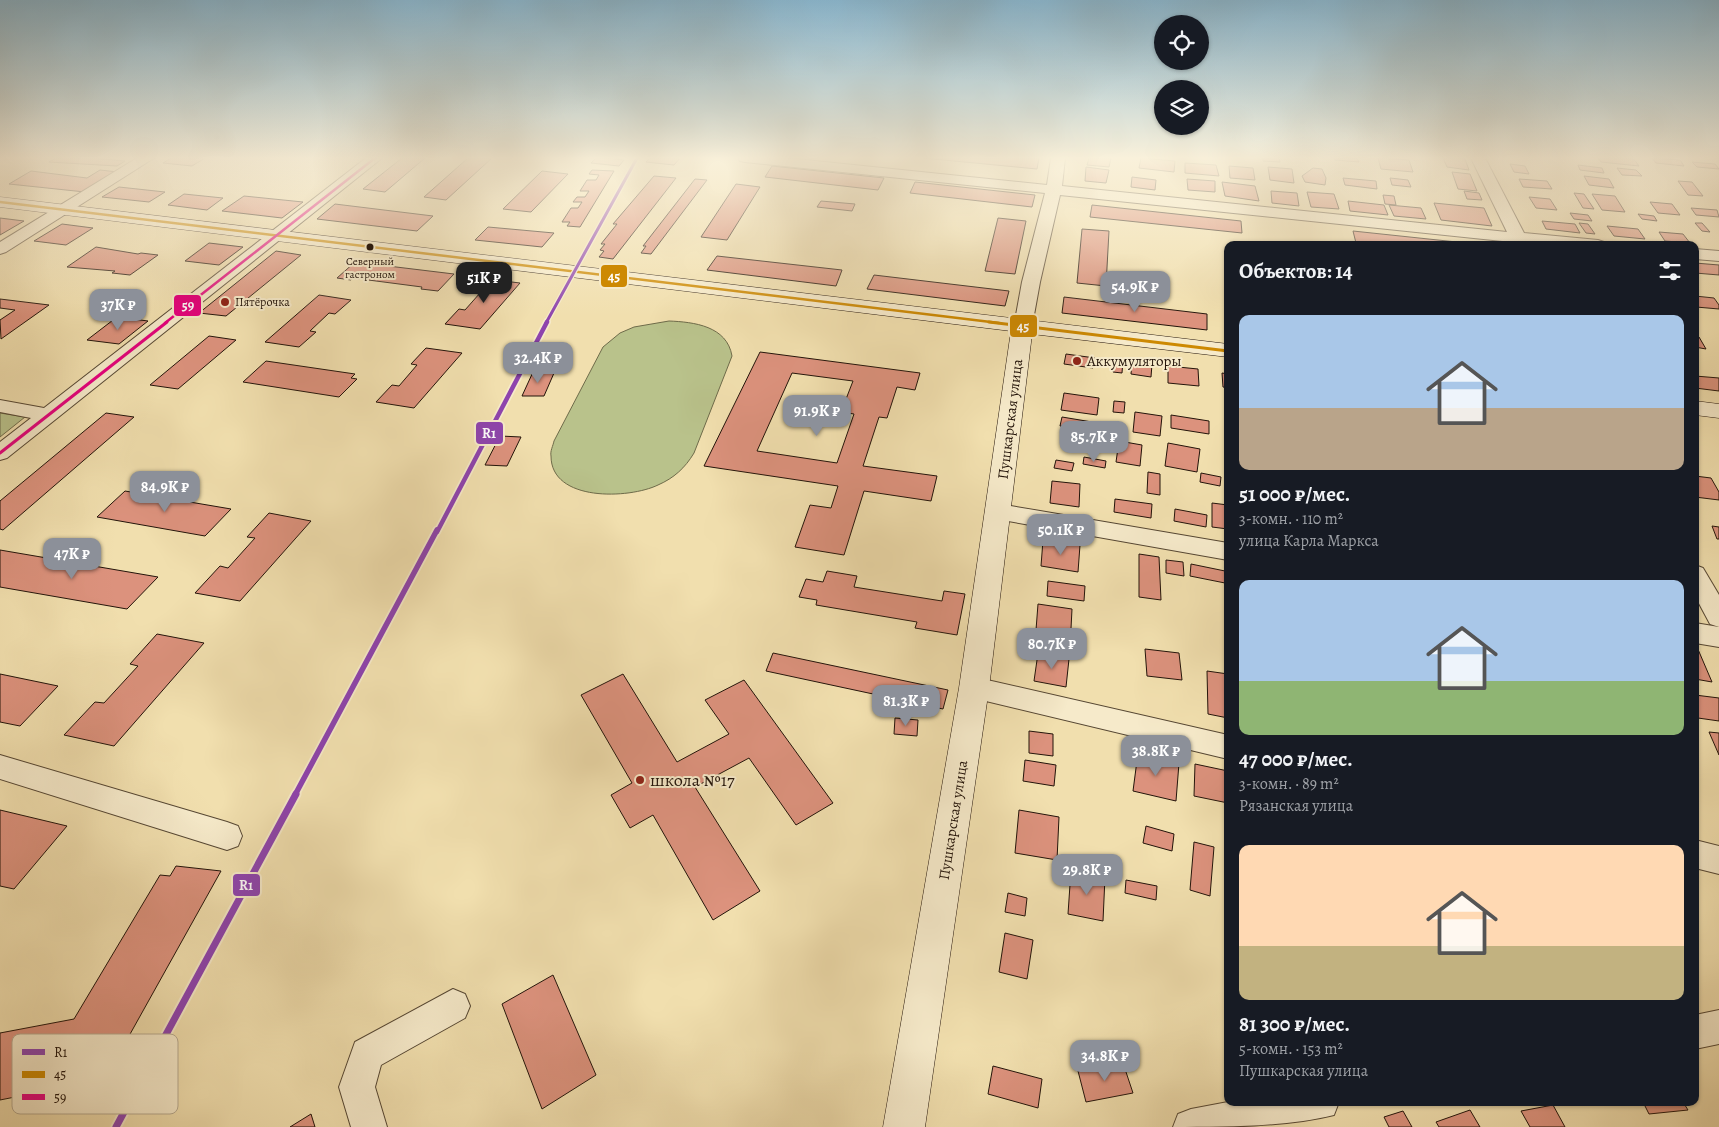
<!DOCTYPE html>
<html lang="ru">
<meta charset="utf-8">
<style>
body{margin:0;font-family:Alegreya,serif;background:#242831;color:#f1f3f6;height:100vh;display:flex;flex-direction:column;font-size:19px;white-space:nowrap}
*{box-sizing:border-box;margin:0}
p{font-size:16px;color:#9ea1a6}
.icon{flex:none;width:28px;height:28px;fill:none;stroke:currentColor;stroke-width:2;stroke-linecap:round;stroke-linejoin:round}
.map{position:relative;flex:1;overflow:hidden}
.panel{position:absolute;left:1224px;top:241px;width:475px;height:865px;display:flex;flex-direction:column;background:#171b24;border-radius:10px;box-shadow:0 1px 4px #0004}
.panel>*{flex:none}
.buttons{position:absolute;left:1154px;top:15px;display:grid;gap:10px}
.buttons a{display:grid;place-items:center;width:55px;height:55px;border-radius:50%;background:#171b24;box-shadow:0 1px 4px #0004;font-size:25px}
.price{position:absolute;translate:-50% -42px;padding:0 11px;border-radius:10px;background:#8c9099;color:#fff;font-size:16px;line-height:32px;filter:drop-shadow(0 1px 2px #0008)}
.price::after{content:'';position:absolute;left:50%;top:30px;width:15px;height:11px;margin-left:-8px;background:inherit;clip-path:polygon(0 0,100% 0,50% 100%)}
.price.current{background:#222;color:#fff}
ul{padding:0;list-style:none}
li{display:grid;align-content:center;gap:10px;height:265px;padding:0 15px}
li span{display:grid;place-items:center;height:155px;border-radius:10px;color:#555}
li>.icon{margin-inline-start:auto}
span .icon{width:90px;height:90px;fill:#fffc;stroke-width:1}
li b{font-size:21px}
h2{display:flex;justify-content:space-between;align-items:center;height:60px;padding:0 15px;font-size:21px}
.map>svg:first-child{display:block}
</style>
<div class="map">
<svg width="1719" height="1127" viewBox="0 0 1719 1127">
<rect width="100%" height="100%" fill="#f1dfae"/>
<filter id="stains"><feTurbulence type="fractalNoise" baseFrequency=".004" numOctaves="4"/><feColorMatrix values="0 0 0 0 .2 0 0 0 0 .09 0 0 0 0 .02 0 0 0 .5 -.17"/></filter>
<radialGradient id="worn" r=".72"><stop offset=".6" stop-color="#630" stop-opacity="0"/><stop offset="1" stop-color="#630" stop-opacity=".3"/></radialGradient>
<g fill="#b9c28b" stroke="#6e6b4a">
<path d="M669 321C694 322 727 326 732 356L694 453C685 468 674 478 658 485 629 499 551 502 551 456 550 451 553 446 554 441L603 347 620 333 634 327Z"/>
<polygon points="0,413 25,417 0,437"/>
</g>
<g fill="#dc927d" stroke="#23140a" fill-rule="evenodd">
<polygon points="56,158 90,158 125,161 117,166 49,162"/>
<polygon points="171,158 205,158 192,166 163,163"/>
<polygon points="402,158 425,158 385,192 363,189"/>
<polygon points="468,158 492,158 446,200 424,197"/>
<polygon points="596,158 608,158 624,160 619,166 591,163"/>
<polygon points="650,158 680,158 674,165 646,162"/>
<polygon points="923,158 1039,158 1037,169"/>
<polygon points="1089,158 1111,158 1109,167 1087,165"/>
<polygon points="1141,158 1175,161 1174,172 1139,168"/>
<polygon points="1263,158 1279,158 1280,162 1263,161"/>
<polygon points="1334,158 1357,158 1359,162 1335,160"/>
<polygon points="1378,158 1409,160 1413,172 1381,169"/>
<polygon points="1443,158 1465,159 1469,170 1447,167"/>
<polygon points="1598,158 1633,158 1639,166 1601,162"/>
<polygon points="1652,158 1680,160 1684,166 1656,163"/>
<polygon points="1692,162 1715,164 1719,169 1697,167"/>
<polygon points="1185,163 1216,165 1219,176 1185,173"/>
<polygon points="1510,164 1525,166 1529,174 1514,172"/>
<polygon points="1578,165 1602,168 1604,173 1580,170"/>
<polygon points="772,166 884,178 878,190 765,177"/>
<polygon points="1229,166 1253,168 1255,180 1230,178"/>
<polygon points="1086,167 1109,170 1106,183 1085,181"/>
<polygon points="1268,167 1292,169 1294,183 1270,180"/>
<polygon points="1313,168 1322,169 1326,178 1325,185 1305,182 1302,176"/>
<polygon points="1617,168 1636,170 1642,176 1622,175"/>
<polygon points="100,170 118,172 85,192 9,184 31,171 87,178"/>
<polygon points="592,170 614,171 580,227 567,226 570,222 562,222 571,208 578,208 582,202 573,202 577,197 585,197 589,191 580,191 587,180 596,180 599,175 589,174"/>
<polygon points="542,171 568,174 531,212 503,209"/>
<polygon points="1452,172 1470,174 1477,191 1458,189"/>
<polygon points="654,176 676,178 613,259 599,257 604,251 600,250 605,244 601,244 617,224 613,224"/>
<polygon points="1584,176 1609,179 1614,188 1589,185"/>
<polygon points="1132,177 1156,180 1155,190 1131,187"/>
<polygon points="1343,178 1376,181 1377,189 1345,185"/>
<polygon points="1390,178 1408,180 1411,187 1392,185"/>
<polygon points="695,179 707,180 651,254 641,253 646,246 643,246"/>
<polygon points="1187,179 1215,181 1215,192 1188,190"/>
<polygon points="1519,179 1547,181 1552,189 1523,187"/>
<polygon points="1678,181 1692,182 1703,196 1688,195"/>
<polygon points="915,182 1035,195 1032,207 910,193"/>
<polygon points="1222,182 1255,186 1259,201 1225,196"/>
<polygon points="736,184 760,187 727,240 701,237"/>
<polygon points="119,187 165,192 149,202 102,197"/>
<polygon points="1271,191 1297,193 1299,206 1272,203"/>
<polygon points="1464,191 1479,193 1482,200 1467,199"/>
<polygon points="1307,192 1334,194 1339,209 1311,207"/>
<polygon points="1574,193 1584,194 1594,209 1583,208"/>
<polygon points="184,194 223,198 207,210 168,205"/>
<polygon points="1592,194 1615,196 1625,212 1602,210"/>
<polygon points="1383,195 1394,196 1396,205 1385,204"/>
<polygon points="244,196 303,202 282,218 222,211"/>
<polygon points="1529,197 1550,199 1557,210 1536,208"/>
<polygon points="821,201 855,204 852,211 817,207"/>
<polygon points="1348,201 1384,205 1388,215 1350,211"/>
<polygon points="1650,202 1672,204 1680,215 1658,213"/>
<polygon points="1434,203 1484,208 1492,226 1441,220"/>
<polygon points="335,204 433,216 417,231 317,219"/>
<polygon points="1092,205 1241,221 1242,233 1090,217"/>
<polygon points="1389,205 1421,208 1426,219 1394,216"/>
<polygon points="1691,208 1717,210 1719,217 1696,215"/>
<polygon points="1570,213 1588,215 1592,221 1574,219"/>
<polygon points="1638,214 1654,216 1657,221 1642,219"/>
<polygon points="0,218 24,221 0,235"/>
<polygon points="998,218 1026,221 1015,274 985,271"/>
<polygon points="1542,221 1575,224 1580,233 1546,229"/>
<polygon points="1579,223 1588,224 1595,234 1586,233"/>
<polygon points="1695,223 1702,223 1710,232 1702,231"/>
<polygon points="62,224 93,228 66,245 34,241"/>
<polygon points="1607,226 1638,229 1645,239 1614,236"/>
<polygon points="488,227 554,233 542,247 475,240"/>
<polygon points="1082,229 1109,231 1106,286 1077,283"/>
<polygon points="1353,231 1485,245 1372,245 1356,243"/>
<polygon points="1659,232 1683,234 1690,243 1665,241"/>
<polygon points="209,243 243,247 219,265 185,261"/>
<polygon points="96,247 138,254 141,253 158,255 130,275 112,273 115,271 67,267"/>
<polygon points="276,251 301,255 226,316 199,313"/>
<polygon points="717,256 842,270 836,286 707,270"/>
<polygon points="355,262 454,274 438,291 421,289 422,287 353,278 351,280 337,278"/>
<polygon points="1695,263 1719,265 1719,275 1695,273"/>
<polygon points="874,275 1009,291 1005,306 867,289"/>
<polygon points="487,279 520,283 480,329 445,324 459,309 465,310 480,293 474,293"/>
<polygon points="319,295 351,300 335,314 329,313 310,331 316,332 299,347 265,342"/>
<polygon points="1695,296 1714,298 1719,305 1719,309 1696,307"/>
<polygon points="1064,297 1207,314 1207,330 1062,313"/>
<polygon points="0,299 49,305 1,339 0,320 15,310 0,308"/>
<polygon points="117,317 148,321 119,344 87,340"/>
<polygon points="209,336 236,340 178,389 150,385"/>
<polygon points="1695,337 1699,337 1706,349 1695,347"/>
<polygon points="426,348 462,353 414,408 376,402 392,385 399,386 417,365 411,364"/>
<path d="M760 352 920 373 915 390 897 387 887 418 879 417 863 466 937 476 931 501 864 491 844 555 795 547 810 505 831 508 838 486 704 466ZM792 373 853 381 841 412 854 414 837 463 757 451Z"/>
<polygon points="1066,354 1095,358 1093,368 1064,364"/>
<polygon points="1115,359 1123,360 1122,373 1113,372"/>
<polygon points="266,361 355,374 351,378 357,379 339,397 243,382"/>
<polygon points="1132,361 1152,364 1151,377 1131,374"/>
<polygon points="1168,366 1198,369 1199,386 1168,383"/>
<polygon points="533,372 554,373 544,396 522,396"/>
<polygon points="1222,373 1228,374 1228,388 1223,387"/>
<polygon points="1695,376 1719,378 1719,391 1695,388"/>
<polygon points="1064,393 1099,398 1097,415 1061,410"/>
<polygon points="1114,401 1125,402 1124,413 1113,412"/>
<polygon points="1135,412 1162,416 1160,436 1133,432"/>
<polygon points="106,413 134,417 3,530 0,529 0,501"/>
<polygon points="1171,415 1209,421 1209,434 1171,428"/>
<polygon points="1062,417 1092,422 1090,431 1060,426"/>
<polygon points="500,436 521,437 507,466 485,465"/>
<polygon points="1119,441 1142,445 1140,466 1116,462"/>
<polygon points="1168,443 1200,449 1197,472 1165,466"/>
<polygon points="1084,457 1106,461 1105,468 1083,464"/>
<polygon points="1056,460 1074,463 1072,471 1054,468"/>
<polygon points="1148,472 1160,474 1160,495 1147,493"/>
<polygon points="1201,473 1221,477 1220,486 1200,482"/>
<polygon points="1695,476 1711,478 1719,492 1719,500 1695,497"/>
<polygon points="1052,481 1080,484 1079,507 1050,503"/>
<polygon points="125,491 231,509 205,536 97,517"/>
<polygon points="1115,499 1152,504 1151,518 1114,512"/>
<polygon points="1212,503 1228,505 1228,529 1212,527"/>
<polygon points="1175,509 1207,515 1206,527 1174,521"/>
<polygon points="269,513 311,521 240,601 195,593 220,566 228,568 255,538 247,537"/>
<polygon points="1712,526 1719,527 1719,539 1717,539"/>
<polygon points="1043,540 1080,545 1078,572 1041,566"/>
<polygon points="0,550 158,577 127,609 0,587"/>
<polygon points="1139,554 1159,557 1161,600 1139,597"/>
<polygon points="1166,560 1183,562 1184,576 1166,573"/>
<polygon points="1191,564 1225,571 1225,583 1190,576"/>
<polygon points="827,571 857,576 854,587 942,601 944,591 965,594 957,635 915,628 917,622 816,605 817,600 799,597 806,579 823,582"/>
<polygon points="1048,581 1085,586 1084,601 1047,596"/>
<polygon points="1038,604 1072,609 1070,648 1035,643"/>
<polygon points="157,634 204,643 114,746 64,735 95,702 104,703 138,666 130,664"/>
<polygon points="1695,647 1697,647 1712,682 1695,679"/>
<polygon points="1145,649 1179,653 1182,680 1147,676"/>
<polygon points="773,653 948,690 943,709 766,671"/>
<polygon points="1038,653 1069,659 1066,687 1034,681"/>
<polygon points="1207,671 1228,674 1228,718 1208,714"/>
<polygon points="0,674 58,686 20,726 0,722"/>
<polygon points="623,674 677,762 729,734 705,700 744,680 833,803 796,825 749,758 695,787 760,891 713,920 653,815 630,828 611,795 632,783 581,695"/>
<polygon points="1695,695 1719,698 1719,721 1698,718 1695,710"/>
<polygon points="895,718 918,720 917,736 894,734"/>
<polygon points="1029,731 1053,734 1053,756 1029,753"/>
<polygon points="1709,732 1719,733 1719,755"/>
<polygon points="1138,753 1179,763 1176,801 1133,791"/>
<polygon points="1025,760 1056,765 1054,786 1023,781"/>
<polygon points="1195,764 1228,771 1228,803 1194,796"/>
<polygon points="0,810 67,826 14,889 0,886"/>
<polygon points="1019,810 1059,817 1057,860 1015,853"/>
<polygon points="1146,826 1174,834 1172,851 1143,843"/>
<polygon points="1194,842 1214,847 1210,896 1190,890"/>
<polygon points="176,866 221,871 105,1079 0,1100 0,1033 74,1019 160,875 170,876"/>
<polygon points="1071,870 1105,877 1103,921 1068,914"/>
<polygon points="1126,880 1157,886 1156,900 1125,893"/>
<polygon points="1008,893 1027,898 1025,916 1005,912"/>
<polygon points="1005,933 1033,940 1027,979 999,972"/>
<polygon points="553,975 596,1075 542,1109 502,1004"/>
<polygon points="1123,1063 1133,1093 1086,1102 1078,1071"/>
<polygon points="993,1066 1042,1079 1038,1108 988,1094"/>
<polygon points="1643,1102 1683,1102 1688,1110 1649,1114"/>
<polygon points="1553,1105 1565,1127 1530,1127 1521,1111"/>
<polygon points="1470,1110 1480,1127 1439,1127 1436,1122"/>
<polygon points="1403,1111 1412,1127 1389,1127 1384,1117"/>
<polygon points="311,1114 315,1127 290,1127"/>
</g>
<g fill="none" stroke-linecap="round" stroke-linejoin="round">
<g stroke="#564733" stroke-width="2">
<g id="street">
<polygon points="137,158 154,158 6,252 0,254 0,242"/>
<polygon points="366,158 382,158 56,419 7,458 0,460 0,442 31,418 0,412 0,400 44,408"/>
<polygon points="738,158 786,158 1047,185 1051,158 1065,158 1062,186 1507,232 1471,158 1485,158 1524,233 1598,240 1604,242 1606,245 1529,243 1530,245 1514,245 1512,242 1060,195 1040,282 1032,326 1029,330 1023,331 1017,330 1014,326 1022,282 1045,193 745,162 740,161"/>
<polygon points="1695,249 1719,251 1719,261 1695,259"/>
<polygon points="999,504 1228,543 1228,560 991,518 988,512 991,506"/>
<polygon points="1695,565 1703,568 1719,595 1719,627 1710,624 1695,596"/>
<polygon points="1695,623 1719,627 1719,647 1695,643"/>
<polygon points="974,677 1228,735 1228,759 965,696 961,688 965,680"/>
<polygon points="0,755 227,822 238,826 242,836 238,846 227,850 0,779"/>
<polygon points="1695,840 1719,846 1719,874 1695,868"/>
<polygon points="453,989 465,994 470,1006 465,1018 381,1065 375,1087 387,1127 351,1127 339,1087 355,1042"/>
<polygon points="1719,1010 1719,1044 1695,1049 1695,1015"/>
<path d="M1228 1102H1339L1334 1115C1286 1127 1224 1127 1173 1127L1178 1114 1191 1109Z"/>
</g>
</g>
<g stroke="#23140a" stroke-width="1">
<g id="secondary">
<polygon points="0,197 1228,344 1228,357 1032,334 989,688 925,1127 883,1127 959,688 1011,331 0,207"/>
<polygon points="1695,401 1719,404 1719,418 1695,415"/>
</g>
</g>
<use href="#street" fill="#f6eaca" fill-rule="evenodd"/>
<use href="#secondary" fill="#f6eaca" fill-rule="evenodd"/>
<g stroke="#f6eaca" stroke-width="5">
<polyline id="bus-1-far1" points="0,202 999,323"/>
</g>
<g stroke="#f6eaca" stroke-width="6">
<polyline id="bus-1" points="989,322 1228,351"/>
</g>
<g stroke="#f6eaca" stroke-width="5">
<polyline id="bus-2-far1" points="165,323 375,158"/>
</g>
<g stroke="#f6eaca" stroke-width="6">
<polyline id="bus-2" points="0,453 167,322"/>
</g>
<use href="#bus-1-far1" stroke="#cd8902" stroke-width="2.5"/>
<use href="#bus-1" stroke="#cd8902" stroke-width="3"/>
<use href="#bus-2-far1" stroke="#e5007d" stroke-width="2.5"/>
<use href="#bus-2" stroke="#e5007d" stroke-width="3"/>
<g stroke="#f6eaca" stroke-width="5.5">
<polyline id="rail-1-far3" points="546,323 637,158"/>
</g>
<g stroke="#f6eaca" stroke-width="8">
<polyline id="rail-1-far2" points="437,532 547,322"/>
</g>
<g stroke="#f6eaca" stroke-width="9">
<polyline id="rail-1-far1" points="295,795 437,530"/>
</g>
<g stroke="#f6eaca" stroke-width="11">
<polyline id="rail-1" points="116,1127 296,794"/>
</g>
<use href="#rail-1-far3" stroke="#8e44ad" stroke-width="3"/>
<use href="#rail-1-far2" stroke="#8e44ad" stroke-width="4.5"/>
<use href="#rail-1-far1" stroke="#8e44ad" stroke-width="5.5"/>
<use href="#rail-1" stroke="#8e44ad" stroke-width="7"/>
</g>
<linearGradient id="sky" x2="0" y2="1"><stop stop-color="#89b7d0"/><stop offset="0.5" stop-color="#f9f1db"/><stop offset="1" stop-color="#f9f1db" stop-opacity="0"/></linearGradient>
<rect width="1719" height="316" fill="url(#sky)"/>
<circle fill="#23140a" stroke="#f6eaca" stroke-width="2" cx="370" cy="247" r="4.5"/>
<g fill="#8f2418" stroke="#f6eaca" stroke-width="2">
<circle cx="225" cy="302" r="5"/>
<circle cx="1077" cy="361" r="5"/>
<circle cx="640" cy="780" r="5"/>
</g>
<g text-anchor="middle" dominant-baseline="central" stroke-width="4" stroke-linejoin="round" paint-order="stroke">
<g font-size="11" fill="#23140a" stroke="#f6eaca">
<text x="370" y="261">Северный<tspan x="370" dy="13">гастроном</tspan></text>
</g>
<g font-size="12" fill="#23140a" stroke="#f6eaca" text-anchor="start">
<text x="235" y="302">Пятёрочка</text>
</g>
<g font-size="15" fill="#23140a" stroke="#f6eaca" text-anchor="start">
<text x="1087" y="361">Аккумуляторы</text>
</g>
<g font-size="15" fill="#23140a" stroke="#f6eaca">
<text transform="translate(1010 419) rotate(-83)">Пушкарская улица</text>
<text transform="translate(953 820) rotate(-81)">Пушкарская улица</text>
</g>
<g font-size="18" fill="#23140a" stroke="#f6eaca" text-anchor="start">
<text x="650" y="780">школа №17</text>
</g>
</g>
<rect x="12" y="1034" width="166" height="80" rx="8" fill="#f6eaca" stroke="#b7aa90" stroke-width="1"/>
<rect x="22" y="1049" width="23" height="6" fill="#8e44ad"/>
<rect x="22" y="1071" width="23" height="7" fill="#cd8902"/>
<rect x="22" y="1094" width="23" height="6" fill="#e5007d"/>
<g font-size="14" fill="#23140a">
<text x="54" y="1057">R1</text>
<text x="54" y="1079">45</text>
<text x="54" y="1102">59</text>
</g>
<g stroke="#f6eaca" stroke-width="2">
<rect x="600" y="264" width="28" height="24" rx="5" fill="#cd8902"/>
<rect x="173" y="294" width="29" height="23" rx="5" fill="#e5007d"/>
<rect x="1009" y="314" width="29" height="24" rx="5" fill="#cd8902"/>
<rect x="475" y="421" width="29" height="24" rx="5" fill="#8e44ad"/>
<rect x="232" y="873" width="29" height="24" rx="5" fill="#8e44ad"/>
</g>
<g font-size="14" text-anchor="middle" font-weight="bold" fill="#fff">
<text x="614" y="281">45</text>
<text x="188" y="310">59</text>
<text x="1023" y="331">45</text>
<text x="489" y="438">R1</text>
<text x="246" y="890">R1</text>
</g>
<rect width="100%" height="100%" filter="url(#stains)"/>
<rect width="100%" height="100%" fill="url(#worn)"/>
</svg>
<div class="buttons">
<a><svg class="icon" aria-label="locate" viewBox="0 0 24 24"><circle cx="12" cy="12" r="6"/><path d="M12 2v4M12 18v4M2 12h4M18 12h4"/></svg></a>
<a><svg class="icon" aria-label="layers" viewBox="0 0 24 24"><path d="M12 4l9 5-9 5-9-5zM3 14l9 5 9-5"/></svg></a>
</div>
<b class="price current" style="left:484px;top:304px">51K ₽</b>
<b class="price" style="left:1135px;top:313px">54.9K ₽</b>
<b class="price" style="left:118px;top:331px">37K ₽</b>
<b class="price" style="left:538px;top:384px">32.4K ₽</b>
<b class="price" style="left:817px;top:437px">91.9K ₽</b>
<b class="price" style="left:1094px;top:463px">85.7K ₽</b>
<b class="price" style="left:165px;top:513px">84.9K ₽</b>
<b class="price" style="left:1061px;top:556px">50.1K ₽</b>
<b class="price" style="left:72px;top:580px">47K ₽</b>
<b class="price" style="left:1052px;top:670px">80.7K ₽</b>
<b class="price" style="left:906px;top:727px">81.3K ₽</b>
<b class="price" style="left:1156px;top:777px">38.8K ₽</b>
<b class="price" style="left:1087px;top:896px">29.8K ₽</b>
<b class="price" style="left:1105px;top:1082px">34.8K ₽</b>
<section class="panel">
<h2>Объектов: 14<svg class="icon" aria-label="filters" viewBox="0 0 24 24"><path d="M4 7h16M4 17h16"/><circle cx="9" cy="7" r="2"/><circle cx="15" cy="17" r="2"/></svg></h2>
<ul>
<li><span style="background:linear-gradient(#a9c7e8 60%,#b9a48a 0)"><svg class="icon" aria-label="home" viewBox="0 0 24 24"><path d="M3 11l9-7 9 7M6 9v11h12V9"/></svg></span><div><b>51 000 ₽/мес.</b><p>3-комн. · 110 m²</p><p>улица Карла Маркса</p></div></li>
<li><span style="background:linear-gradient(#a9c7e8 65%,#8fb573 0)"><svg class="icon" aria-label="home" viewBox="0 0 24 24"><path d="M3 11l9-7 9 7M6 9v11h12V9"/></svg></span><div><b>47 000 ₽/мес.</b><p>3-комн. · 89 m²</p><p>Рязанская улица</p></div></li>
<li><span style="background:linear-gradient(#ffd9b3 65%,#c2b280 0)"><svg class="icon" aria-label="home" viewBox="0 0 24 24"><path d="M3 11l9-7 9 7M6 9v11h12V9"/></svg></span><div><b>81 300 ₽/мес.</b><p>5-комн. · 153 m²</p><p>Пушкарская улица</p></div></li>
</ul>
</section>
</div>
